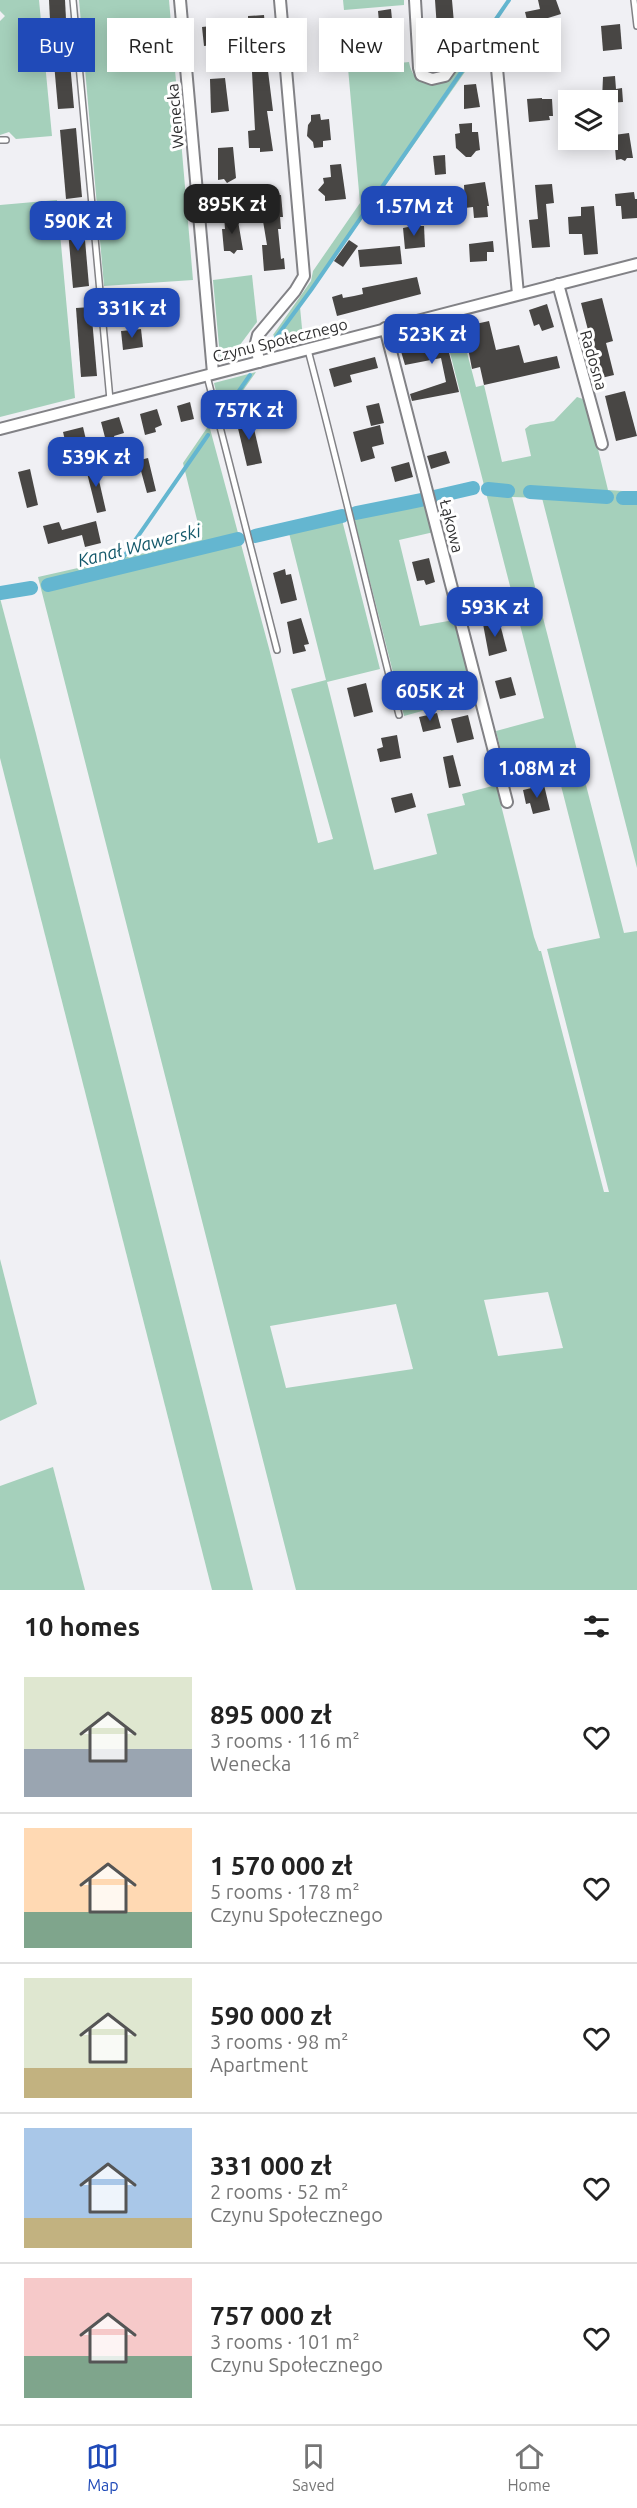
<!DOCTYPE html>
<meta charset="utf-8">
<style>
body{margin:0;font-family:Ubuntu,sans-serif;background:#f6f6f6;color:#222;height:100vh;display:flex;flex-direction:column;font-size:22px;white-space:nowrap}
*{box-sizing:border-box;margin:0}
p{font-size:20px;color:#767676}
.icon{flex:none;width:33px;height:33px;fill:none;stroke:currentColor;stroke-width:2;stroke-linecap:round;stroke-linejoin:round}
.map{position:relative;height:1590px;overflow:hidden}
.sheet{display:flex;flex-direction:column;background:#fff;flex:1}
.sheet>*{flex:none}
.guide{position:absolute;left:18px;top:18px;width:602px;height:54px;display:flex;gap:12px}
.controls{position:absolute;left:558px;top:90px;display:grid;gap:12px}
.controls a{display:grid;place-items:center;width:60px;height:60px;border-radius:0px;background:#fff;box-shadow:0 3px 15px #0003;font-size:30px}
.price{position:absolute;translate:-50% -51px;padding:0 14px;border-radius:12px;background:#204ab8;color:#fff;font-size:20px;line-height:39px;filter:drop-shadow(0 2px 3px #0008)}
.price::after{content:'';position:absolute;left:50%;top:36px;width:18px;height:14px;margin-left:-9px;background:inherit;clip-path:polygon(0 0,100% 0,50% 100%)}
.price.selected{background:#222;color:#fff}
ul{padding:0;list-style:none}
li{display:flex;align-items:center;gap:18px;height:150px;padding:0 24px}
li+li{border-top:2px solid #e0e0e0}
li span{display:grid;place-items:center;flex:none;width:168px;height:120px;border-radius:0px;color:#555}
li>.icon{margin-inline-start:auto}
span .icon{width:72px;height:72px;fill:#fffc;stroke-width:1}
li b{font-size:26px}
h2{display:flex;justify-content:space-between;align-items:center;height:72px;padding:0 24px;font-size:26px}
.tag{padding:0 21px;border-radius:0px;background:#fff;box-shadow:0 3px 15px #0003;font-size:21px;line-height:54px}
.tag.selected{background:#204ab8;color:#fff}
.dock{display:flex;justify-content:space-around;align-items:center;height:84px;border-top:2px solid #e0e0e0;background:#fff;font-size:16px;color:#767676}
.dock a{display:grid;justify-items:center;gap:3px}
.dock .selected{color:#204ab8}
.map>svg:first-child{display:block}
</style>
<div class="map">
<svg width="637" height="1590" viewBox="0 0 637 1590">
<rect width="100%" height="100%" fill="#f0f0f4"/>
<g fill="#a5d0bb" fill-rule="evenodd">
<polygon points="0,0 39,0 52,136 16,139 9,132 0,135 0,21 5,16 0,11"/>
<polygon points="79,0 169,0 193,280 104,286"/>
<polygon points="343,0 404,0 404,5 344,10"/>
<path d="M471 49 489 56V71L474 59 300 307 303 339 282 343 273 335 311 281 313 271 360 203 348 68 409 62C411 74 417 81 429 84Z"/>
<polygon points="57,200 75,398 0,417 0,205"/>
<polygon points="252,275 257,322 234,353 220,357 213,280"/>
<path d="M458 318 476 387 484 385 502 462 531 456 525 429 530 425 554 421 577 397 586 400 608 490 637 492V868L542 498 512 497 624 933 637 931V1590H296L38 577 202 540 183 463 209 425 270 652 318 843 333 839 291 689 326 680 289 533 254 541 252 531 340 512 380 669 327 682 374 870 437 854 427 814 465 805 462 794 496 785 534 937 539 951H541L604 1192H609L547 949 600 938 558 774 510 786 496 731 544 718 442 322ZM548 1292 563 1348 498 1356 484 1300ZM396 1304 413 1369 286 1388 270 1326Z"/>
<polygon points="256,372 223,419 214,383"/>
<polygon points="424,495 434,532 399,540 420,626 454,620 475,702 441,711 440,706 404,716 352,510"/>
<polygon points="0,598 36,734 253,1590 212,1590 30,876 0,758"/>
<polygon points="0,1259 37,1404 0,1421"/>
<polygon points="53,1467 85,1590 0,1590 0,1486"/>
</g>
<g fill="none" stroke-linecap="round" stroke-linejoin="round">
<g stroke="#64b6d0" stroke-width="4">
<polyline points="496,19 509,0"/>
<polyline points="269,347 311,290 471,58"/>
<polyline points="225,411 250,375"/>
<polyline points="116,568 208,435"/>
</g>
<g stroke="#64b6d0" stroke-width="14">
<polyline points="488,489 508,491"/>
<polyline points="530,492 607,497"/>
<polyline points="434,497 473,488"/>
<polyline points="623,498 637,498"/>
<polyline points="356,513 421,500"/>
<polyline points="255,536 342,516"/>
<polyline points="48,585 238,539"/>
<polyline points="0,593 31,588"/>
</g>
</g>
<g fill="#484644">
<polygon points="49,0 65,0 66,19 50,20"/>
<polygon points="435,0 452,0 454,23 448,24 449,28 437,29"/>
<polygon points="538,0 556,0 561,14 548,18 552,61 536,64 530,24 528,24 525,12 540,9"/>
<polygon points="391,9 394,40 384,40 384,47 374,47 372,23 379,22 378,11"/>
<polygon points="264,15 266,36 259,36 256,40 248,37 248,16"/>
<polygon points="620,24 622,49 603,51 601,26"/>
<polygon points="221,25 223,44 204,46 202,27"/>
<polygon points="336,27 338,61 325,62 319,35 325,34 324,28"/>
<polygon points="68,39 74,108 58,109 52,40"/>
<polygon points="268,71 273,111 267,111 273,151 260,152 260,148 249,148 248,131 255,130 252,72"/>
<polygon points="615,76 616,89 622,88 623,102 608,103 608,100 602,100 603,77"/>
<polygon points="225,78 229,111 211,113 210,79"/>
<polygon points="476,84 480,107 464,109 464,85"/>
<polygon points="542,98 542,99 552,99 553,116 549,116 550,120 529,122 527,99"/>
<polygon points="320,114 321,120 329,119 331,140 323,141 323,147 314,148 313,142 307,136 308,125 311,121 311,115"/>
<polygon points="472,123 472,132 478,132 480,150 476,151 471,157 466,157 456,148 455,134 460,133 459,124"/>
<polygon points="76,128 82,197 66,199 60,130"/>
<polygon points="629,133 633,158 627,158 625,161 621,159 616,160 614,135"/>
<polygon points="233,147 236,178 227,183 224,179 218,180 218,148"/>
<polygon points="445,155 446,174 435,175 433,156"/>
<polygon points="341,164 346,199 325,201 325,196 318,190 324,183 323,178 331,177 330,165"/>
<polygon points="485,182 489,206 487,206 488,217 474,218 473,207 465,208 464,185"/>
<polygon points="552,184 554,203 546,204 550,247 532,248 529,220 538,219 535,185"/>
<polygon points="634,192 635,199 637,199 637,218 622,219 621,206 616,206 615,194"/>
<polygon points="269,195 281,195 283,217 280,217 281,229 278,229 281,259 284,258 285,269 264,271 262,245 267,245 259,197"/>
<polygon points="594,206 598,254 584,255 582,234 569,234 568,217 581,216 581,207"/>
<polygon points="237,215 243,250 237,250 234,254 230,251 224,251 222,229 225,229 224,216"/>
<polygon points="83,217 89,286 73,288 67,219"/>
<polygon points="413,226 424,226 425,247 405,249 403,228"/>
<polygon points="349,240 358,246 343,267 334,261"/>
<polygon points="493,241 494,252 487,252 487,261 470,262 469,244"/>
<polygon points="400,246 402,264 360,267 358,250"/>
<polygon points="417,277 421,294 337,316 332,297 342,294 343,298 354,296 363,294 362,288"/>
<polygon points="602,298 613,341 606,343 614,375 597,379 593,361 596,361 581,303"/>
<polygon points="547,304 554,327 542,331 539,324 534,326 529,310"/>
<polygon points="91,307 97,376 81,377 76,308"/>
<polygon points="489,321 496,350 519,345 524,363 557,356 560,368 484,385 480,367 472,369 468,348 476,346 471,325"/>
<polygon points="141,329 143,347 123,350 121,331"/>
<polygon points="444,333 459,392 412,401 410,394 446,382 441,358 405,365 400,348 428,341 427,337"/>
<polygon points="375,357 378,368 350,375 352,382 334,387 329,369"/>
<polygon points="625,391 637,436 616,441 605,396"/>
<polygon points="190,402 194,419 181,422 177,406"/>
<polygon points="379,403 384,423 371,426 366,406"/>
<polygon points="157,409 162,425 155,428 156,432 145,435 140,414"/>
<polygon points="251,416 262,463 247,466 236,420"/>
<polygon points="119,417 124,433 114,436 116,443 107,445 101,422"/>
<polygon points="380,425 384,444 372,447 375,458 361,462 353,432"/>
<polygon points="83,427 87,444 67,449 63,432"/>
<polygon points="446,451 450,463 431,469 427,456"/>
<polygon points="148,458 156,491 147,493 141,471 131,473 128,463"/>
<polygon points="409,462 413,477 395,482 391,467"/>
<polygon points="95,463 106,511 97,513 85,465"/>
<polygon points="30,469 38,505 27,508 18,472"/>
<polygon points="96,521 101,543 85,547 82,535 48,544 43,526 59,522 62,530"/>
<polygon points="429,558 435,582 426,585 424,580 417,581 412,562"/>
<polygon points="285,569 286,575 291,574 297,600 281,604 273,573"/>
<polygon points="301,618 309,644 304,645 306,651 293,654 287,622"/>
<polygon points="499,620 507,651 489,656 483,624"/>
<polygon points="511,677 516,695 500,699 495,681"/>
<polygon points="366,683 373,712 354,717 347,688"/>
<polygon points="437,713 441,728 423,732 419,717"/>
<polygon points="468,715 474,739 457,743 451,719"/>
<polygon points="397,735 401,758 380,762 377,749 383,747 381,738"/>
<polygon points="453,755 461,786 449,788 443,757"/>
<polygon points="544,785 550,810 533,814 530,803 526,804 523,790"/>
<polygon points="412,793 416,807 395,813 391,798"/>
</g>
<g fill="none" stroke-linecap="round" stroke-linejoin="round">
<g stroke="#828286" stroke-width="8">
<g id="service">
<polyline points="73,0 110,400"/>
<polyline points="634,0 637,26"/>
<polyline points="0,140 6,140"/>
<path d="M308 350C340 471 368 593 399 715"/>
<polyline points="207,376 277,650"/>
</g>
</g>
<g stroke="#828286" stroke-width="14">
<g id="minor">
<polyline points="180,0 213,373"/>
<polyline points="415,0 419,68 421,75 432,79 445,76 469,42 476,38 488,40 495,47 518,294"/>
<polyline points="558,284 602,444"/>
<polyline points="385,328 507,802"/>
<polyline points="259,362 256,343 258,335 295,291 304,276 280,0"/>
<polyline points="0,429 637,264"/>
</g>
</g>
<use href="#service" stroke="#fff" stroke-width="5"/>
<use href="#minor" stroke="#fff" stroke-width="10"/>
</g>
<g text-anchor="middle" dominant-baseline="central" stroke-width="6" stroke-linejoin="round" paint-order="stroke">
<g font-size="16" fill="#303031" stroke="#fff">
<text transform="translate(175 116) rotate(-95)">Wenecka</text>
<text transform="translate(280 340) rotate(-14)">Czynu Społecznego</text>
<text transform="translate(594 360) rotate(74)">Radosna</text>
<text transform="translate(452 526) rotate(76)">Łąkowa</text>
</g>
<g font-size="18" font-style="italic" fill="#13586a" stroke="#fff">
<text transform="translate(139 545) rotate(-14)">Kanał Wawerski</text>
</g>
</g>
</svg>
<div class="controls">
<a><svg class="icon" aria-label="layers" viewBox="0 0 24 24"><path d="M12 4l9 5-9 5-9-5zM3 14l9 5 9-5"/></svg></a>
</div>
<b class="price selected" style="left:232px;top:235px">895K zł</b>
<b class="price" style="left:414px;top:237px">1.57M zł</b>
<b class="price" style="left:78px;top:252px">590K zł</b>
<b class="price" style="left:132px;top:339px">331K zł</b>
<b class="price" style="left:432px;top:365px">523K zł</b>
<b class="price" style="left:249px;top:441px">757K zł</b>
<b class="price" style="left:96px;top:488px">539K zł</b>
<b class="price" style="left:495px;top:638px">593K zł</b>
<b class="price" style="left:430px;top:722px">605K zł</b>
<b class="price" style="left:537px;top:799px">1.08M zł</b>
<div class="guide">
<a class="tag selected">Buy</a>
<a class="tag">Rent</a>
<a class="tag">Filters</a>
<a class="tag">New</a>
<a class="tag">Apartment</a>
</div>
</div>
<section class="sheet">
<h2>10 homes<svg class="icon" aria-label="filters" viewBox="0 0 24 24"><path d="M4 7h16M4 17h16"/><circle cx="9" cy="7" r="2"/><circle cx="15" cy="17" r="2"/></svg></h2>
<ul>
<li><span style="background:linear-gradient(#dfe7d0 60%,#9aa5b1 0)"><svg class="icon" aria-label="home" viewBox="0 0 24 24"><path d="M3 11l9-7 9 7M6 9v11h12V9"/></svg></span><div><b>895 000 zł</b><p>3 rooms · 116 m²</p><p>Wenecka</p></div><svg class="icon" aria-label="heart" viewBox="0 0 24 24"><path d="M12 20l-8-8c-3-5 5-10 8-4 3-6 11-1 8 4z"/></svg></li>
<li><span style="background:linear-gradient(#ffd9b3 70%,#7fa58c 0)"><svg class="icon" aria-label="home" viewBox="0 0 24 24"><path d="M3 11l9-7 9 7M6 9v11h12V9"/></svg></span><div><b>1 570 000 zł</b><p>5 rooms · 178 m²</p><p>Czynu Społecznego</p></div><svg class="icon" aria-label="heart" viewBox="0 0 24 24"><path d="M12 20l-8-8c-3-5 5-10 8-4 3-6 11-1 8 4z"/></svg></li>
<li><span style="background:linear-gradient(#dfe7d0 75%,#c2b280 0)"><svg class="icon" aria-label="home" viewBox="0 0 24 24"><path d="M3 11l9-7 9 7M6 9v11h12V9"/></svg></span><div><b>590 000 zł</b><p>3 rooms · 98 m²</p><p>Apartment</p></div><svg class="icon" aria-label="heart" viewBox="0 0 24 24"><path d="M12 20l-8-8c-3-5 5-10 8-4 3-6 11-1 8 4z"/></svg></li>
<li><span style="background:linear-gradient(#a9c7e8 75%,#c2b280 0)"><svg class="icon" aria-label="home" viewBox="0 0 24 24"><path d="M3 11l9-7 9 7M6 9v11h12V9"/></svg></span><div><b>331 000 zł</b><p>2 rooms · 52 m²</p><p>Czynu Społecznego</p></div><svg class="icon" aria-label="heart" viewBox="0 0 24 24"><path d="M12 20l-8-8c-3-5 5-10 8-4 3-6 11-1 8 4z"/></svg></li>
<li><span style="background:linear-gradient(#f6c9c9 65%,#7fa58c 0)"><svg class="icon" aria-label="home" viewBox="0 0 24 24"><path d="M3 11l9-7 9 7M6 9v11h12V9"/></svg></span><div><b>757 000 zł</b><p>3 rooms · 101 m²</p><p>Czynu Społecznego</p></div><svg class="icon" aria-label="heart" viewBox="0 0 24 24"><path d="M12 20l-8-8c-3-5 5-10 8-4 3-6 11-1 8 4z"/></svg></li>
</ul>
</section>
<nav class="dock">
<a class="selected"><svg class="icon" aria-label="map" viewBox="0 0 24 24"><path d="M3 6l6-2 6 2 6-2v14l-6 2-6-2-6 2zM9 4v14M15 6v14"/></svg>Map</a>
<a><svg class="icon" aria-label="saved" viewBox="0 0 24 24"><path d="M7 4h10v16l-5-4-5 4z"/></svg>Saved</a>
<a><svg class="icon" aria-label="home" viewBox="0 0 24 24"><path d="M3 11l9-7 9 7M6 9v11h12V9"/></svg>Home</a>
</nav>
